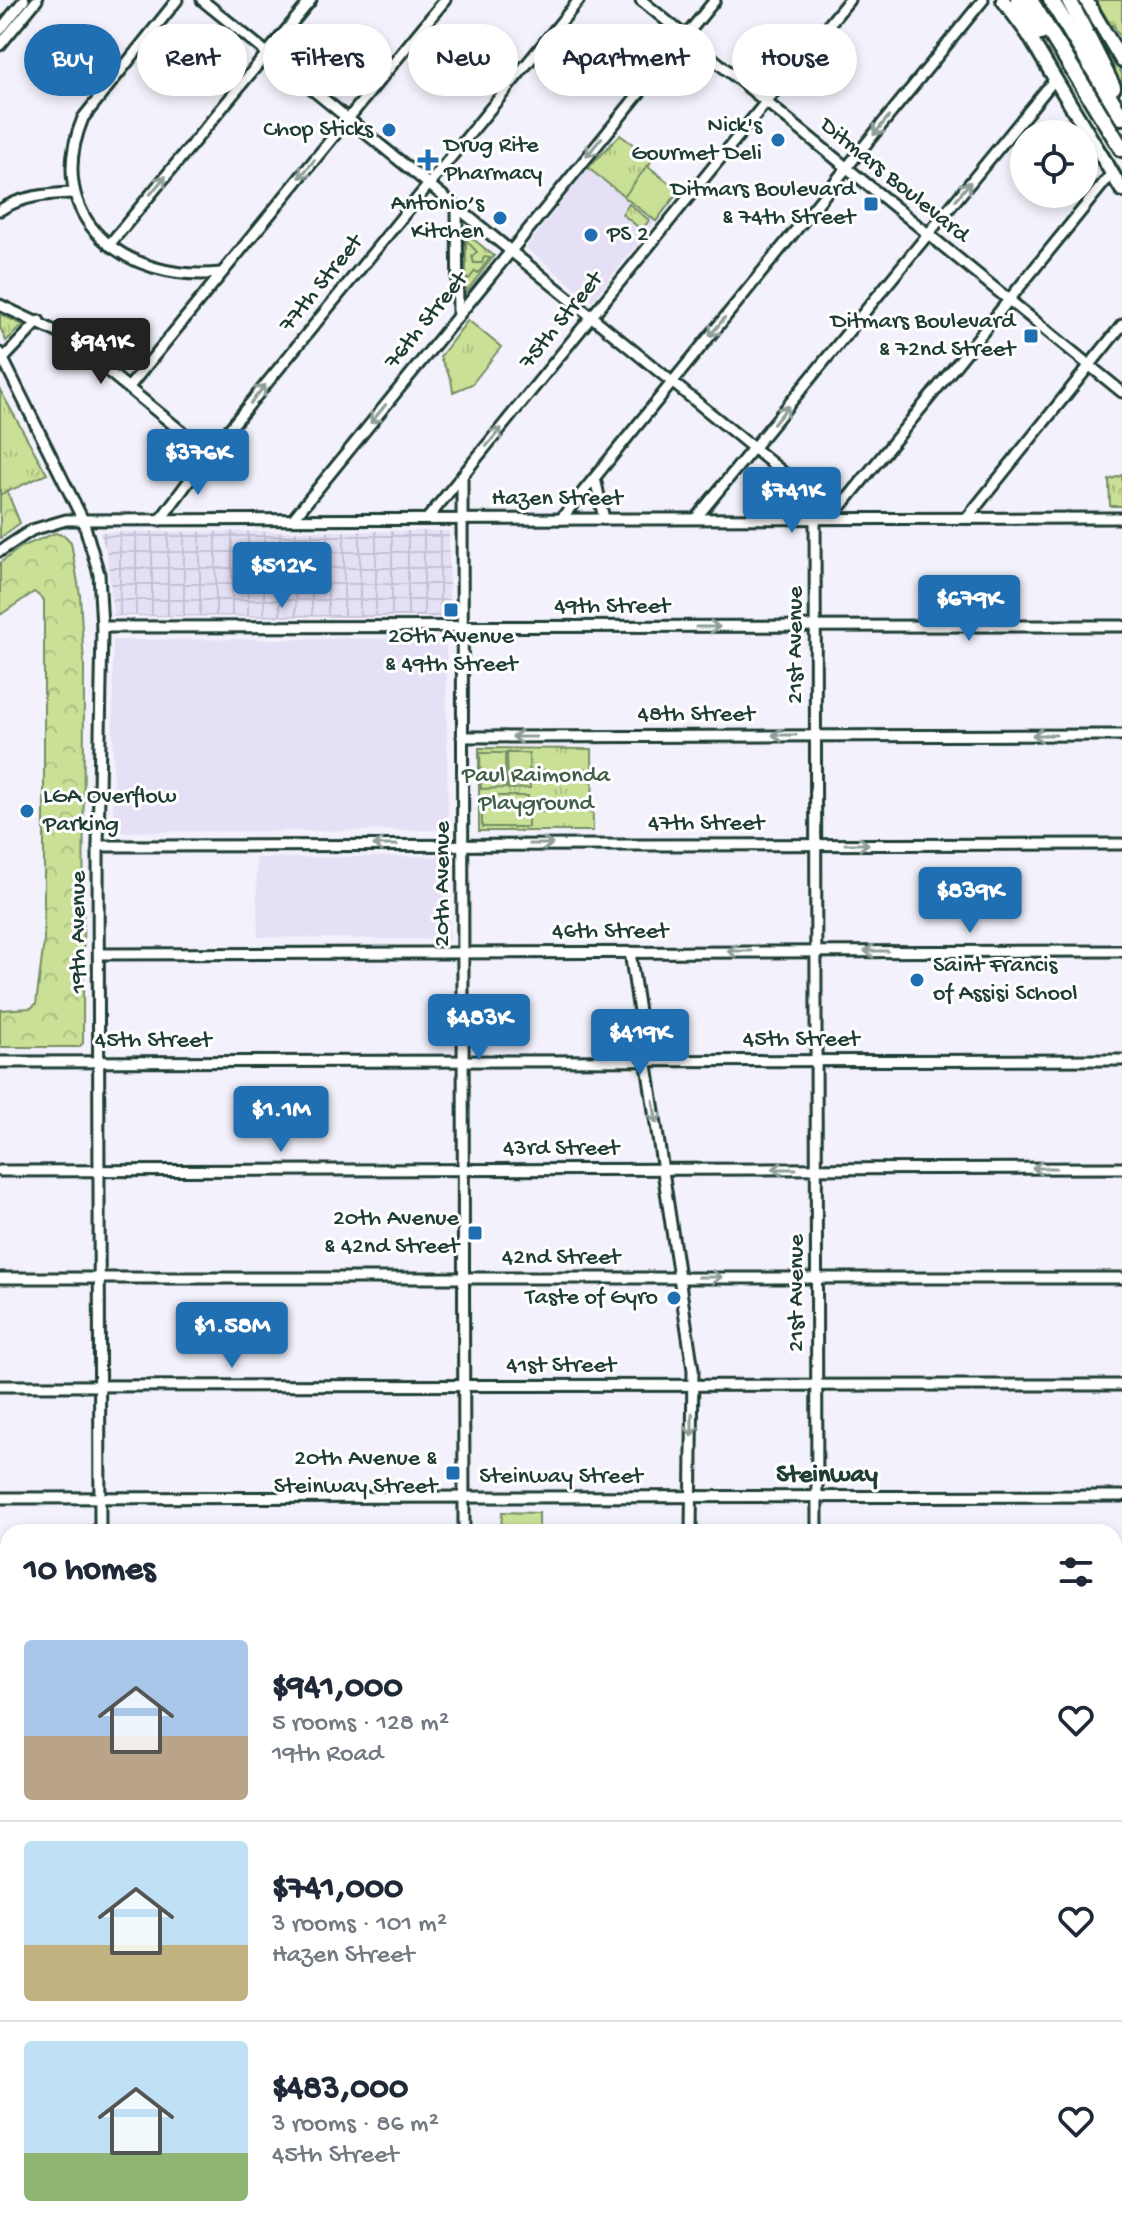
<!DOCTYPE html>
<meta charset="utf-8">
<style>
body{margin:0;font-family:"Gochi Hand",sans-serif;background:#f2f2f3;color:#1f2937;height:100vh;display:flex;flex-direction:column;font-size:30px;white-space:nowrap}
*{box-sizing:border-box;margin:0}
p{font-size:26px;color:#747a83}
.icon{flex:none;width:44px;height:44px;fill:none;stroke:currentColor;stroke-width:2;stroke-linecap:round;stroke-linejoin:round}
.map{position:relative;flex:1;overflow:hidden}
.sheet{position:absolute;left:0px;top:1524px;width:1122px;height:712px;display:flex;flex-direction:column;background:#fff;border-radius:24px 24px 0 0;box-shadow:0 4px 12px #0003}
.sheet>*{flex:none}
.guide{position:absolute;left:24px;top:24px;width:1074px;height:72px;display:flex;gap:16px}
.tools{position:absolute;left:1010px;top:120px;display:grid;gap:16px}
.tools a{display:grid;place-items:center;width:88px;height:88px;border-radius:50%;background:#fff;box-shadow:0 4px 12px #0003;font-size:40px}
.price{position:absolute;translate:-50% -68px;padding:0 18px;border-radius:8px;background:#1f6fb2;color:#fff;font-size:26px;line-height:52px;filter:drop-shadow(0 2px 4px #0008)}
.price::after{content:'';position:absolute;left:50%;top:48px;width:24px;height:18px;margin-left:-12px;background:inherit;clip-path:polygon(0 0,100% 0,50% 100%)}
.price.on{background:#222;color:#fff}
ul{padding:0;list-style:none}
li{display:flex;align-items:center;gap:24px;height:200px;padding:0 24px}
li+li{border-top:2px solid #e0e1e3}
li span{display:grid;place-items:center;flex:none;width:224px;height:160px;border-radius:8px;color:#555}
li>.icon{margin-inline-start:auto}
span .icon{width:96px;height:96px;fill:#fffc;stroke-width:1}
li b{font-size:34px}
h2{display:flex;justify-content:space-between;align-items:center;height:96px;padding:0 24px;font-size:34px}
.tag{padding:0 28px;border-radius:36px;background:#fff;box-shadow:0 4px 12px #0003;font-size:28px;line-height:72px}
.tag.on{background:#1f6fb2;color:#fff}
.map>svg:first-child{display:block}
</style>
<div class="map">
<svg width="1122" height="2236" viewBox="0 0 1122 2236">
<defs>
<pattern id="industrial-grid" width="8" height="8" patternUnits="userSpaceOnUse" patternTransform="scale(2)"><rect width="8" height="8" fill="#e5e0f6"/><path d="M0 4h8M4 0v8" fill="none" stroke="#c4c1d4"/></pattern>
<pattern id="grass-tufts" width="24" height="20" patternUnits="userSpaceOnUse" patternTransform="scale(2)"><rect width="24" height="20" fill="#c9e096"/><path d="M3 7l-1-3M5 7V3M7 7l1-3M15 17l-1-3M17 17v-4M19 17l1-3" fill="none" stroke="#acc182"/></pattern>
<pattern id="forest-crowns" width="20" height="18" patternUnits="userSpaceOnUse" patternTransform="scale(2)"><rect width="20" height="18" fill="#c9e096"/><path d="M2 6a3 3 0 1 1 6 0M12 15a3 3 0 1 1 6 0" fill="none" stroke="#acc182"/></pattern>
<pattern id="cemetery-stones" width="16" height="16" patternUnits="userSpaceOnUse" patternTransform="scale(2)"><rect width="16" height="16" fill="#c9e096"/><path d="M2 7V4a2 2 0 0 1 4 0v3zM10 15v-3a2 2 0 0 1 4 0v3z" fill="#acc182"/></pattern>
</defs>
<rect width="100%" height="100%" fill="#f3f1fb"/>
<filter id="ink" filterUnits="userSpaceOnUse"><feTurbulence type="fractalNoise" baseFrequency=".0125" numOctaves="2"/><feDisplacementMap in="SourceGraphic" scale="16" xChannelSelector="R" yChannelSelector="G"/><feConvolveMatrix kernelMatrix="1 2 1 2 8 2 1 2 1" color-interpolation-filters="sRGB"/></filter>
<g filter="url(#ink)">
<g fill="#e5e0f6">
<polygon points="588,168 656,221 592,301 526,248"/>
<polygon points="446,638 448,830 113,832 113,640"/>
<polygon points="449,856 449,940 258,937 256,858"/>
</g>
<g fill="url(#industrial-grid)">
<polygon points="449,531 449,617 113,616 107,554 100,532"/>
<rect x="0" y="1621" width="8" height="39"/>
<polygon points="116,2228 452,2228 452,2236 109,2236"/>
</g>
<g fill="url(#grass-tufts)" stroke="#748e65" stroke-width="2">
<polygon points="1010,0 1013,0 1021,11 1122,173 1122,180"/>
<polygon points="1074,0 1077,0 1122,74 1122,89"/>
<polygon points="620,135 653,159 648,166 679,191 656,221 588,168"/>
<polygon points="629,204 649,220 642,230 622,214"/>
<polygon points="466,233 494,256 466,292"/>
<polygon points="0,314 23,325 6,341 0,327"/>
<polygon points="468,320 501,347 472,384 453,392 451,379 440,357"/>
<polygon points="0,390 47,474 0,495"/>
<polygon points="1122,475 1122,506 1110,506 1109,480"/>
<polygon points="479,748 592,749 593,831 479,831"/>
<polygon points="502,1512 539,1513 539,1532 501,1532"/>
</g>
<g fill="url(#forest-crowns)" stroke="#748e65" stroke-width="2">
<polygon points="7,491 20,523 0,538 0,495"/>
<polygon points="55,533 65,536 71,542 80,595 84,665 83,1043 79,1047 0,1047 0,1010 31,1008 36,1004 44,942 44,600 34,592 0,615 0,563 21,547"/>
</g>
<polygon fill="url(#cemetery-stones)" stroke="#748e65" stroke-width="2" points="1096,0 1122,0 1122,40 1113,25 1111,26"/>
<g fill="#c9e096" stroke="#748e65" stroke-width="2">
<polygon points="647,166 679,191 656,221 624,197"/>
<polygon points="466,240 477,252 472,256 474,263 482,263 484,257 490,258 478,273 475,271 469,279 466,277"/>
<polygon points="480,753 505,753 506,788 481,789"/>
<polygon points="507,753 529,753 530,788 508,789"/>
<rect x="482" y="796" width="46" height="31"/>
</g>
<polygon fill="#7ec9dd" stroke="#589199" stroke-width="2" points="8,1982 8,2043 0,2045 0,1988"/>
<g fill="none" stroke-linecap="round" stroke-linejoin="round">
<g stroke="#1f3d34" stroke-width="15">
<g id="minor">
<path d="M177 0 83 118C41 219 126 283 221 273"/>
<polyline points="202,0 806,491 815,504 817,1532"/>
<polyline points="641,0 1122,392"/>
<polyline points="0,30 24,0"/>
<polyline points="0,45 37,0"/>
<polyline points="457,208 458,316"/>
<path d="M0 210C22 196 47 194 73 193"/>
<polyline points="109,245 311,0"/>
<polyline points="0,305 65,336 209,454"/>
<polyline points="0,353 83,520 99,574 102,627 98,846 100,1532"/>
<polyline points="3,359 39,321"/>
<polyline points="129,387 445,0"/>
<polyline points="462,477 464,1532"/>
<polyline points="595,478 604,519"/>
<polyline points="820,516 844,503 1112,173"/>
<polyline points="696,518 1055,79"/>
<polyline points="967,518 1122,325"/>
<polyline points="293,519 715,0"/>
<polyline points="427,519 849,0"/>
<polyline points="561,519 983,0"/>
<polyline points="160,520 209,454 579,0"/>
<polyline points="0,551 32,530 66,520 1122,518"/>
<polyline points="102,627 1122,626"/>
<polyline points="462,737 1122,735"/>
<polyline points="98,846 1122,844"/>
<polyline points="630,952 693,1370 691,1532"/>
<polyline points="99,954 1122,951"/>
<polyline points="0,1062 1122,1060"/>
<polyline points="0,1171 1122,1168"/>
<polyline points="0,1278 1122,1278"/>
<polyline points="0,1386 1122,1385"/>
<polyline points="0,1498 1122,1496"/>
<polyline points="1114,1606 1122,1606"/>
<polyline points="0,1608 8,1608"/>
<polyline points="1114,1713 1122,1713"/>
<polyline points="1114,1820 1122,1819"/>
<polyline points="1114,1929 1122,1929"/>
<polyline points="1114,2035 1122,2035"/>
<polyline points="1114,2135 1122,2135"/>
<polyline points="1114,2203 1122,2203"/>
<polyline points="467,2228 467,2236"/>
<polyline points="818,2228 818,2236"/>
</g>
</g>
<g stroke="#1f3d34" stroke-width="18">
<g id="major">
<polyline points="1003,0 1028,34 1122,190"/>
<polyline points="1086,0 1122,61"/>
</g>
</g>
<g stroke="#1f3d34" stroke-width="20">
<g id="highway">
<polyline points="1018,0 1040,33"/>
<polyline points="1030,0 1122,149"/>
<polyline points="1051,0 1122,117"/>
<polyline points="1069,0 1113,87"/>
</g>
</g>
<use href="#minor" stroke="#fff" stroke-width="9"/>
<use href="#major" stroke="#fff" stroke-width="12"/>
<use href="#highway" stroke="#fff" stroke-width="14"/>
</g>
<defs><path id="oneway-shaft" d="M-6 0H5M1.5-3L5.5 0L1.5 3" fill="none" stroke-width="1.6" stroke-linecap="round" stroke-linejoin="round" transform="scale(2)"/></defs>
<g stroke="#8f9e9a">
<use href="#oneway-shaft" transform="translate(881 126) rotate(129)"/>
<use href="#oneway-shaft" transform="translate(594 147) rotate(129)"/>
<use href="#oneway-shaft" transform="translate(307 169) rotate(130)"/>
<use href="#oneway-shaft" transform="translate(158 185) rotate(-50)"/>
<use href="#oneway-shaft" transform="translate(963 191) rotate(-51)"/>
<use href="#oneway-shaft" transform="translate(717 327) rotate(129)"/>
<use href="#oneway-shaft" transform="translate(258 394) rotate(-51)"/>
<use href="#oneway-shaft" transform="translate(378 414) rotate(129)"/>
<use href="#oneway-shaft" transform="translate(781 415) rotate(-51)"/>
<use href="#oneway-shaft" transform="translate(494 437) rotate(-51)"/>
<use href="#oneway-shaft" transform="translate(708 627)"/>
<use href="#oneway-shaft" transform="translate(784 735) rotate(180)"/>
<use href="#oneway-shaft" transform="translate(1044 735) rotate(180)"/>
<use href="#oneway-shaft" transform="translate(524 737) rotate(180)"/>
<use href="#oneway-shaft" transform="translate(541 844)"/>
<use href="#oneway-shaft" transform="translate(857 844)"/>
<use href="#oneway-shaft" transform="translate(385 845) rotate(180)"/>
<use href="#oneway-shaft" transform="translate(739 951) rotate(180)"/>
<use href="#oneway-shaft" transform="translate(876 951) rotate(180)"/>
<use href="#oneway-shaft" transform="translate(655 1112) rotate(81)"/>
<use href="#oneway-shaft" transform="translate(1044 1168) rotate(180)"/>
<use href="#oneway-shaft" transform="translate(784 1169) rotate(-180)"/>
<use href="#oneway-shaft" transform="translate(710 1277)"/>
<use href="#oneway-shaft" transform="translate(692 1425) rotate(91)"/>
</g>
</g>
<g fill="#1f6fb2" stroke="#fff" stroke-width="3">
<circle cx="389" cy="130" r="8"/>
<circle cx="778" cy="140" r="8"/>
<path d="M424 148h8v8h8v8h-8v8h-8v-8h-8v-8h8z"/>
<rect x="863" y="196" width="16" height="16" rx="4"/>
<circle cx="500" cy="218" r="8"/>
<circle cx="591" cy="235" r="8"/>
<rect x="1023" y="328" width="16" height="16" rx="4"/>
<rect x="443" y="602" width="16" height="16" rx="4"/>
<circle cx="27" cy="811" r="8"/>
<circle cx="917" cy="980" r="8"/>
<rect x="467" y="1225" width="16" height="16" rx="4"/>
<circle cx="674" cy="1298" r="8"/>
<rect x="445" y="1465" width="16" height="16" rx="4"/>
</g>
<g text-anchor="middle" dominant-baseline="central" stroke-width="6" stroke-linejoin="round" paint-order="stroke">
<g font-size="24" fill="#1f3d34" stroke="#fff" text-anchor="end">
<text x="762" y="126">Nick's<tspan x="762" dy="28">Gourmet Deli</tspan></text>
<text x="373" y="130">Chop Sticks</text>
<text x="444" y="146" text-anchor="start">Drug Rite<tspan x="444" dy="28">Pharmacy</tspan></text>
<text x="855" y="190">Ditmars Boulevard<tspan x="855" dy="28">&amp; 74th Street</tspan></text>
<text x="484" y="204">Antonio’s<tspan x="484" dy="28">Kitchen</tspan></text>
<text x="607" y="235" text-anchor="start">PS 2</text>
<text x="1015" y="322">Ditmars Boulevard<tspan x="1015" dy="28">&amp; 72nd Street</tspan></text>
<text x="451" y="637" text-anchor="middle">20th Avenue<tspan x="451" dy="28">&amp; 49th Street</tspan></text>
<text x="43" y="797" text-anchor="start">LGA Overflow<tspan x="43" dy="28">Parking</tspan></text>
<text x="933" y="966" text-anchor="start">Saint Francis<tspan x="933" dy="28">of Assisi School</tspan></text>
<text x="459" y="1219">20th Avenue<tspan x="459" dy="28">&amp; 42nd Street</tspan></text>
<text x="658" y="1298">Taste of Gyro</text>
<text x="437" y="1459">20th Avenue &amp;<tspan x="437" dy="28">Steinway Street</tspan></text>
</g>
<g font-size="24" fill="#1f3d34" stroke="#fff">
<text transform="translate(894 181) rotate(39)">Ditmars Boulevard</text>
<text transform="translate(322 284) rotate(-51)">77th Street</text>
<text transform="translate(427 321) rotate(-51)">76th Street</text>
<text transform="translate(562 321) rotate(-51)">75th Street</text>
<text x="557" y="499">Hazen Street</text>
<text x="612" y="607">49th Street</text>
<text transform="translate(796 645) rotate(-90)">21st Avenue</text>
<text x="696" y="715">48th Street</text>
<text x="706" y="824">47th Street</text>
<text transform="translate(443 884) rotate(-90)">20th Avenue</text>
<text transform="translate(79 932) rotate(-90)">19th Avenue</text>
<text x="610" y="932">46th Street</text>
<text x="801" y="1040">45th Street</text>
<text x="153" y="1041">45th Street</text>
<text x="561" y="1149">43rd Street</text>
<text x="561" y="1258">42nd Street</text>
<text transform="translate(797 1293) rotate(-90)">21st Avenue</text>
<text x="561" y="1366">41st Street</text>
<text x="561" y="1477">Steinway Street</text>
</g>
<g font-size="24" fill="#415e48" stroke="#fff">
<text x="536" y="776">Paul Raimonda<tspan x="536" dy="28">Playground</tspan></text>
</g>
<g font-size="26" font-weight="bold" fill="#1f3d34" stroke="#fff">
<text x="827" y="1476">Steinway</text>
</g>
</g>
</svg>
<div class="tools">
<a><svg class="icon" aria-label="locate" viewBox="0 0 24 24"><circle cx="12" cy="12" r="6"/><path d="M12 2v4M12 18v4M2 12h4M18 12h4"/></svg></a>
</div>
<b class="price on" style="left:101px;top:386px">$941K</b>
<b class="price" style="left:198px;top:497px">$376K</b>
<b class="price" style="left:792px;top:535px">$741K</b>
<b class="price" style="left:282px;top:610px">$512K</b>
<b class="price" style="left:969px;top:643px">$679K</b>
<b class="price" style="left:970px;top:935px">$839K</b>
<b class="price" style="left:479px;top:1062px">$483K</b>
<b class="price" style="left:640px;top:1077px">$419K</b>
<b class="price" style="left:281px;top:1154px">$1.1M</b>
<b class="price" style="left:232px;top:1370px">$1.58M</b>
<div class="guide">
<a class="tag on">Buy</a>
<a class="tag">Rent</a>
<a class="tag">Filters</a>
<a class="tag">New</a>
<a class="tag">Apartment</a>
<a class="tag">House</a>
</div>
<section class="sheet">
<h2>10 homes<svg class="icon" aria-label="filters" viewBox="0 0 24 24"><path d="M4 7h16M4 17h16"/><circle cx="9" cy="7" r="2"/><circle cx="15" cy="17" r="2"/></svg></h2>
<ul>
<li><span style="background:linear-gradient(#a9c7e8 60%,#b9a48a 0)"><svg class="icon" aria-label="home" viewBox="0 0 24 24"><path d="M3 11l9-7 9 7M6 9v11h12V9"/></svg></span><div><b>$941,000</b><p>5 rooms · 128 m²</p><p>19th Road</p></div><svg class="icon" aria-label="heart" viewBox="0 0 24 24"><path d="M12 20l-8-8c-3-5 5-10 8-4 3-6 11-1 8 4z"/></svg></li>
<li><span style="background:linear-gradient(#bfe0f5 65%,#c2b280 0)"><svg class="icon" aria-label="home" viewBox="0 0 24 24"><path d="M3 11l9-7 9 7M6 9v11h12V9"/></svg></span><div><b>$741,000</b><p>3 rooms · 101 m²</p><p>Hazen Street</p></div><svg class="icon" aria-label="heart" viewBox="0 0 24 24"><path d="M12 20l-8-8c-3-5 5-10 8-4 3-6 11-1 8 4z"/></svg></li>
<li><span style="background:linear-gradient(#bfe0f5 70%,#8fb573 0)"><svg class="icon" aria-label="home" viewBox="0 0 24 24"><path d="M3 11l9-7 9 7M6 9v11h12V9"/></svg></span><div><b>$483,000</b><p>3 rooms · 86 m²</p><p>45th Street</p></div><svg class="icon" aria-label="heart" viewBox="0 0 24 24"><path d="M12 20l-8-8c-3-5 5-10 8-4 3-6 11-1 8 4z"/></svg></li>
</ul>
</section>
</div>
